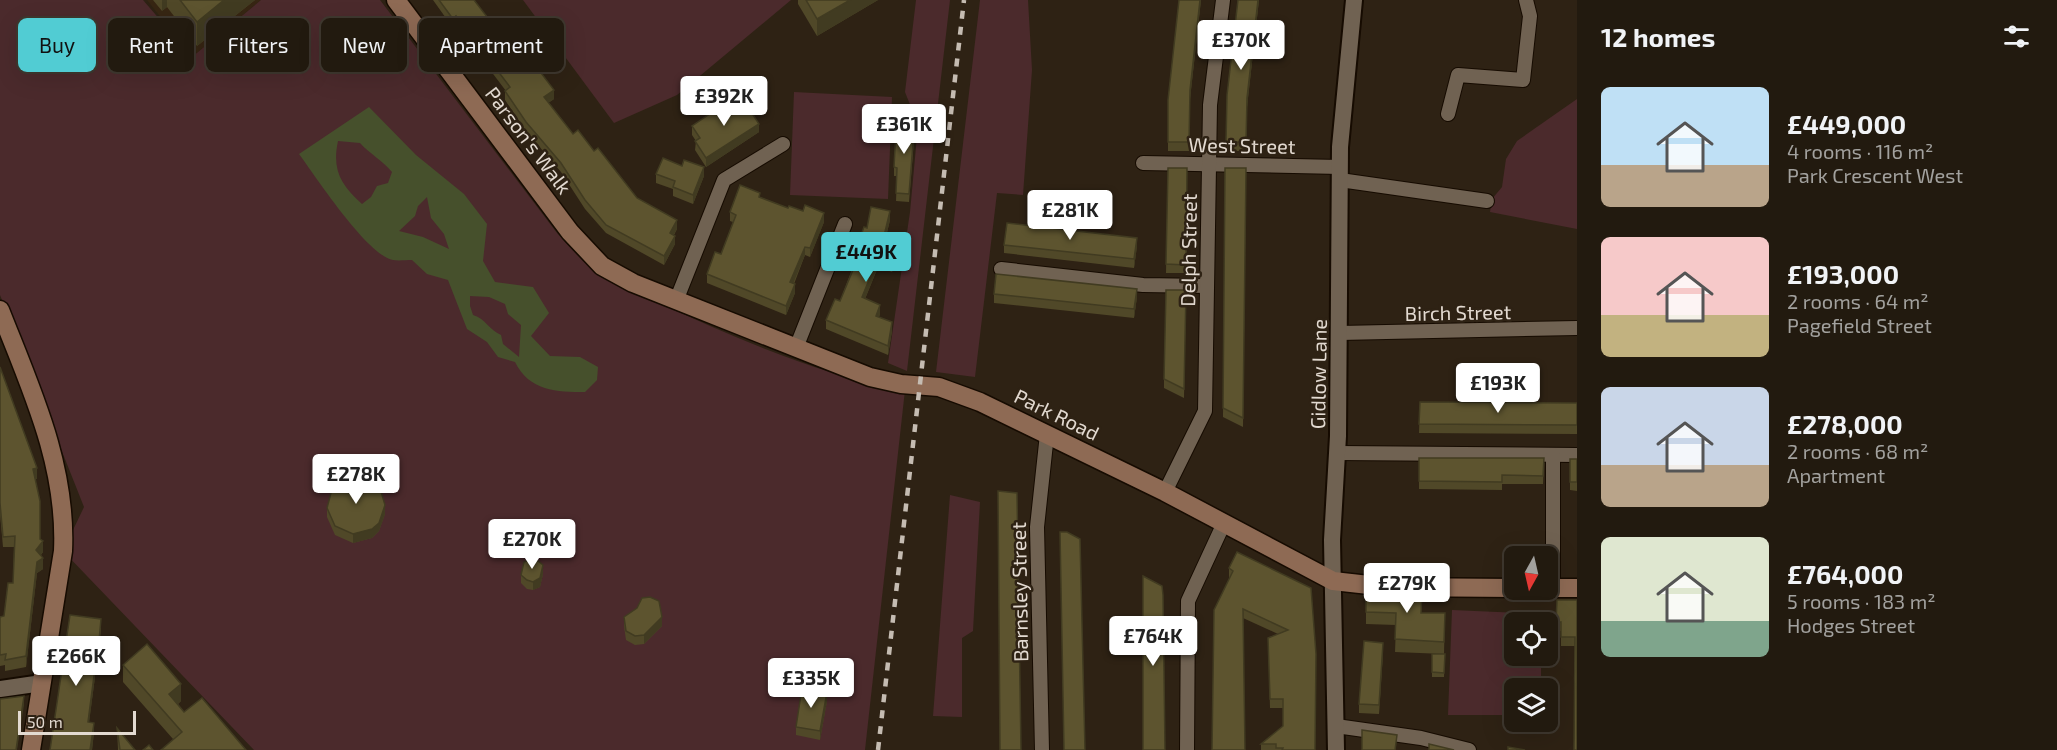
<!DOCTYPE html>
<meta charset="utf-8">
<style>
body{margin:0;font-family:"Exo 2",sans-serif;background:#2a2318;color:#f1f3f6;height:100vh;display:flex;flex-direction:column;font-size:22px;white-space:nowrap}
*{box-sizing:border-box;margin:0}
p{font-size:20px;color:#a2a19e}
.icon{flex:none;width:33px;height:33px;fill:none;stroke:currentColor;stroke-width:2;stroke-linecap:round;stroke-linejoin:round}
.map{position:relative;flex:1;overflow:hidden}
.details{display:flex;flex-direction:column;background:#221a0f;width:480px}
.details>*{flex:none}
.top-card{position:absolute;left:18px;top:18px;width:570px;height:54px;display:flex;gap:12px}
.needle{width:39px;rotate:188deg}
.controls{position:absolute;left:1504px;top:546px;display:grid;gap:12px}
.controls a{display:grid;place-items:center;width:54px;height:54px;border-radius:9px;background:#221a0f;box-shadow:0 6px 24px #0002,0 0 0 2px #3f382f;font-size:30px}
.scale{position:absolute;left:18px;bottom:15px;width:118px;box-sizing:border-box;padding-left:6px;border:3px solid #e3dad1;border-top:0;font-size:16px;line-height:21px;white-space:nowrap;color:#e3dad1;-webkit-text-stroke:4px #2e2214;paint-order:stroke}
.price{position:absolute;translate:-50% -51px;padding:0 14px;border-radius:6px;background:#fff;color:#222;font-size:20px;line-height:39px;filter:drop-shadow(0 2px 3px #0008)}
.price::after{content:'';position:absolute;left:50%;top:36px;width:18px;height:14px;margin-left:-9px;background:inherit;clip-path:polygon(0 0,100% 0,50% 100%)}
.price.selected{background:#51ccd3;color:#111}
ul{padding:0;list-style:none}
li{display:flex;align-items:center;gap:18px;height:150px;padding:0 24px}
li span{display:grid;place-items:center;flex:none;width:168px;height:120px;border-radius:9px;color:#555}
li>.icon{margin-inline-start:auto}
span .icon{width:72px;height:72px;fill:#fffc;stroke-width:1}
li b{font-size:26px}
h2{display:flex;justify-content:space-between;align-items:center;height:72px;padding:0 24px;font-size:26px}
.pill{padding:0 21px;border-radius:9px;background:#221a0f;box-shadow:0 6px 24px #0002,0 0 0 2px #3f382f;font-size:21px;line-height:54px}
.pill.selected{background:#51ccd3;color:#111}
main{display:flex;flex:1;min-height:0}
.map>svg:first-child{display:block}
</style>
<main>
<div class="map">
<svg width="1577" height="750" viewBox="0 0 1577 750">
<rect width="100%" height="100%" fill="#2e2214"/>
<polygon fill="#372613" points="147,0 261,0 192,57"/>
<g fill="#4b2a2c">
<path d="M0 0H143L192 57 261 0H380L557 233C567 244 577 256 589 266 609 283 637 293 661 304 738 339 822 376 905 390L865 750H254L63 551 84 507 0 295Z"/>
<polygon points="523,0 791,0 677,95 614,123"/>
<polygon points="916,0 950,0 907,371 888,363 910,212 918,125 905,92"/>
<polygon points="980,0 1028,0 1032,70 1023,195 997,193 975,377 936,372"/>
<polygon points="794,92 892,97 888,199 790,195"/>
<polygon points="1577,99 1577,229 1490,212 1492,199 1502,187 1506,159 1517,141"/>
<polygon points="950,495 980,502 973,631 962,638 962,717 933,716"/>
<polygon points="1452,610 1542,614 1542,622 1515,622 1515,656 1541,656 1541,688 1515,688 1515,715 1448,715"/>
</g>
<path fill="#46502c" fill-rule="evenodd" d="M369 107 416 155 464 194 487 224 483 261 495 282 533 287 549 313 531 336 550 356 580 357 598 367 597 380 585 392C557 392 529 391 515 362L498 357 487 342 467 329 448 280 427 274 412 260C406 260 398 261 393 260 367 255 316 177 299 154ZM338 141 360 143C370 154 382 160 392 172L388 183 377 186 371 197 362 204C340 184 332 169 338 141ZM427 197 431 218 444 234 449 249 423 237 399 231 415 216 418 206ZM470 296 489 297 505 304 508 314 521 325 519 357 503 344 501 335C489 330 486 319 473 315L470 306Z"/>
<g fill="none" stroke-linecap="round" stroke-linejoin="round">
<g stroke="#160b01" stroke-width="16">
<g id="minor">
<polyline points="1448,114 1458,75 1523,80 1530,16 1526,0"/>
<polyline points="1143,163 1340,167"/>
<polyline points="1340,180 1487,201"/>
<polyline points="1001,269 1143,285 1207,286"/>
<polyline points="676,301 724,180 783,144"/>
<polyline points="1340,333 1577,328"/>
<polyline points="796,348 845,224"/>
<polyline points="1338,453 1577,455"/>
<polyline points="1553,455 1553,588"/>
<polyline points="1165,492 1205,411 1210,105 1223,0"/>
<polyline points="1336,726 1421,738 1469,750"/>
<polyline points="1042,750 1037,527 1047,434"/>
<polyline points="1187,750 1188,601 1224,523"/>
</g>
</g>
<g stroke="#160b01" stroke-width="20">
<g id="tertiary">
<polyline points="0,689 42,683"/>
<polyline points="1336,750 1332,540 1338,436 1340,147 1354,0"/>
</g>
</g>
<g stroke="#160b01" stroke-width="21">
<g id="secondary">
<polyline points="396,0 570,232 602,266 633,283 870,377 901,384 939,387 980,402 1165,492 1333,581 1387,587 1515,588"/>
<path d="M0 310C31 389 67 465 63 551L31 750"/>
<polyline points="1548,588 1577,588"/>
</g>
</g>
<use href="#minor" stroke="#706252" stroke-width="14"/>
<use href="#tertiary" stroke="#706252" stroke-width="16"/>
<use href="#secondary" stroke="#8e6a54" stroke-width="18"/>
<polyline stroke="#c5bcb2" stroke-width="4.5" stroke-dasharray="8 8" stroke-linecap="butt" points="878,750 964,0"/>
</g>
<g fill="#504828">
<polygon points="153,0 255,0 197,46 167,7 162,11"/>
<polygon points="433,0 474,0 508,44 541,70 540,71 554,99 548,103 573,134 594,151 637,198 677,229 674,235 675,244 664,265 606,233 585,209 561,172 526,131 505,100 505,91 506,91 456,25 453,28"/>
<polygon points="798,0 878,0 817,36 798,4"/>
<polygon points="1179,0 1201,0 1190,99 1189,151 1168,151 1168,100"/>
<polygon points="1238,0 1259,0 1247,107 1246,151 1226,151 1227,95"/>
<polygon points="692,126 759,132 706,167 695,150 696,141 692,135"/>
<polygon points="915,127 909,202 896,201 897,176 894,176 894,167 901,131"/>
<polygon points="1168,168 1187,168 1186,273 1166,273"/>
<polygon points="1225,168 1246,168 1243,427 1223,417"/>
<polygon points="656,174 704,176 693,204 673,196 673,189 656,183"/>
<polygon points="760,197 824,222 810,257 805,255 794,284 795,293 786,315 707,283 707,274 721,254 733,222 730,221 730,212"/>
<polygon points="890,220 885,241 898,255 892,272 878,267 865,299 880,314 879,317 892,331 888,355 826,329 826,320 840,301 851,272 851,263 867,228"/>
<polygon points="1004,245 1137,246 1134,268 1004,253"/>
<polygon points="1186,290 1184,398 1164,388 1164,379"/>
<polygon points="994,294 1137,297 1134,318 994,303"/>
<polygon points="0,367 37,479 35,479 40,539 43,552 41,555 43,569 37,573 26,667 5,671 5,665 0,666 0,617 4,616 13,583 14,547 3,547 0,514"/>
<polygon points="1420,402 1577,403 1577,434 1419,433"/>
<polygon points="1419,458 1544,458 1543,484 1502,484 1502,490 1419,489"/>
<polygon points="1570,459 1577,459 1577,491 1570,490"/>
<polygon points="327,508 385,514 379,531 372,538 353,543 335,535 327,517"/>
<polygon points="1229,568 1311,588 1315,750 1261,750 1261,744 1283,726 1283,708 1270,708 1268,638 1278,634 1243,618 1229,577"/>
<polygon points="543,574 540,587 533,590 527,589 521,583 521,575"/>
<polygon points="1366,589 1422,613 1445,613 1444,654 1395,652 1396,625 1366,624"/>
<polygon points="1557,600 1577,600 1575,646 1561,646 1561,631 1556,630"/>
<polygon points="70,615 101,628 99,650 92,650 90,667 95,677 89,722 94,732 92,750"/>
<polygon points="624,617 662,626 644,644 635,645 626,640 624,626"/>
<polygon points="1383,652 1379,714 1359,713 1359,704"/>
<polygon points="1432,654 1445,654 1444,677 1432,677"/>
<polygon points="123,665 181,701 178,704 184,712 246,750 173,739 123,682"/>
<polygon points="827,701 820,740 796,735 796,727"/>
<polygon points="117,728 135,750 118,750"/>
</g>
<g fill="#413b21">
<polygon points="162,0 167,0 167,7 162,11"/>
<polygon points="224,0 255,0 197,46 197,22"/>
<polygon points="850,0 878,0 817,36 817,19"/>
<polygon points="1200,0 1201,0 1190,99 1189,151 1190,90"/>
<polygon points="1258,0 1259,0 1247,107 1246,151 1247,98"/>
<polygon points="456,16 456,25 453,28 453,19"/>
<polygon points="541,61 541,70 535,74 535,65"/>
<polygon points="554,90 554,99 544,106 544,97"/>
<polygon points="759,124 759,132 706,167 706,158"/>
<polygon points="704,167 704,176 693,204 693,195"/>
<polygon points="890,211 890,220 883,249 883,240"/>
<polygon points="824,213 824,222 810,257 810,248"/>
<polygon points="677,220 677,229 670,241 670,233"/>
<polygon points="675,236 675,244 664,265 664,256"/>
<polygon points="1137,238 1137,246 1134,268 1134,259"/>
<polygon points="805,247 805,255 790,291 790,282"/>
<polygon points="898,247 898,255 892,272 892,263"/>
<polygon points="878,258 878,267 862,306 862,297"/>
<polygon points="795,284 795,293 786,315 786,306"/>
<polygon points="1137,289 1137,297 1134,318 1134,309"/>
<polygon points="880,305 880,314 876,325 876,316"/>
<polygon points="892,322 892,331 888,355 888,346"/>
<polygon points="37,468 37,479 33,480 33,469"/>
<polygon points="385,505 385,514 379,531 372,538 353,543 353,534"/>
<polygon points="43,541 43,552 36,561 36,550"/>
<polygon points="43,558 43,569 37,573 26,667 26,656 37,562"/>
<polygon points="543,565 543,574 540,587 533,590 533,582"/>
<polygon points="662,617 662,626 644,644 644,635"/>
<polygon points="92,641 92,650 88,676 88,667"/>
<polygon points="1383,643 1383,652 1379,714 1379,705"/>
<polygon points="95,668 95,677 88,731 88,722"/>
<polygon points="181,684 181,701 169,711 169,694"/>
<polygon points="827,692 827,701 820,740 820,731"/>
<polygon points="24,696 24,705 17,750 16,750"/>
<polygon points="94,723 94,732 92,750 90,750"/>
</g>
<g fill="#5d542f" stroke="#413b21" stroke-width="1.5">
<polygon points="180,0 224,0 197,22"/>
<polygon points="439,0 474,0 508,44 521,34 541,61 535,65 554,90 544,97 573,134 578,130 594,151 598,148 637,198 677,220 670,233 675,236 664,256 606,225 585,200 561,163 526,122 505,91 510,87 456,16 453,19"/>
<polygon points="806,0 850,0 817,19"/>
<polygon points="1179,0 1200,0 1190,90 1189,142 1168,142 1168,100"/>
<polygon points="1238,0 1258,0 1247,98 1246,142 1226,142 1227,95"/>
<polygon points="735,97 743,109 748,107 759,124 706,158 695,141 700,138 692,126"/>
<polygon points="902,117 915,118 909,194 896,193 897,168 894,167 896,130 901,131"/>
<polygon points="663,158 682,166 684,160 704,167 693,195 673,187 675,181 656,174"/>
<polygon points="1168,168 1187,168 1186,265 1166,264"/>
<polygon points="1225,168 1246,168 1243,418 1223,408"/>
<polygon points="740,185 760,193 759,197 788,208 789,206 803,211 805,205 824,213 810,248 805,247 790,282 795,284 786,306 707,274 715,252 721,254 736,215 730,212"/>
<polygon points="871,207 890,211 883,240 898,247 892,263 878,258 862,297 880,305 876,316 892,322 888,346 826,320 835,299 840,301 855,265 851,263 864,227 867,228"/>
<polygon points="1007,223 1137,238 1134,259 1004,245"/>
<polygon points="996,274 1137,289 1134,309 994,294"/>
<polygon points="1166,290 1186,290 1184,389 1164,379"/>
<polygon points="0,367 37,468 33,469 40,501 40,539 43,541 36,550 43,558 37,562 26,656 5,660 6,654 0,655 0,617 4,616 8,583 13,583 15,536 3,537 0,503"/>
<polygon points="1420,402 1577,403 1577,425 1419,424"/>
<polygon points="1419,458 1544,458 1543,476 1502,475 1502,482 1419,481"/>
<rect x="1570" y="459" width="7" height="23"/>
<polygon points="356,476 365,477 380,488 385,505 379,523 372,529 353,534 335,526 327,508 332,489 338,482"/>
<polygon points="998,491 1017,493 1021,750 1000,750"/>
<polygon points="1060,532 1067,532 1080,539 1085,750 1064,750"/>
<polygon points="1237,552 1311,588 1316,654 1315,750 1282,750 1283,748 1276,748 1276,744 1261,744 1283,726 1283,699 1270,699 1268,638 1288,630 1243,609 1245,750 1212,750 1214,610 1233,571 1229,568"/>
<polygon points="531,559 538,561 543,565 540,578 533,582 527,580 521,575 524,562"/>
<polygon points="1143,576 1162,586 1163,595 1165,750 1143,750"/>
<polygon points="1366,589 1422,591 1421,613 1445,613 1444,642 1395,639 1396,613 1366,612"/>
<polygon points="650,597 659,601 662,617 644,635 635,636 626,631 624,617 637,608 642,598"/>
<polygon points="1557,600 1577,600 1577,750 1574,750 1575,637 1561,637 1561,622 1556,622"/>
<polygon points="70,615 101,619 99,641 92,641 88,667 95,668 88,722 94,723 90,750 50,750"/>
<polygon points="1364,641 1383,643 1379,705 1359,704"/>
<polygon points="147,644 181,684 169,694 184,712 202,698 246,750 161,750 182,732 123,665"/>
<polygon points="1432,654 1445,654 1444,673 1432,672"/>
<polygon points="802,688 827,692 820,731 796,727"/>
<polygon points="24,696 16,750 0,750 0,699"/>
<polygon points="117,728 135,750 120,750"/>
<polygon points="1362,730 1397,735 1395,750 1362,750"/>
<polygon points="1429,744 1454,750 1429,750"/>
<polygon points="149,745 153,750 143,750"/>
<polygon points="1508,747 1525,750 1508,750"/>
</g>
<g text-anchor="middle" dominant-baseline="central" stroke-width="5" stroke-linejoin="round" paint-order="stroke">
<g font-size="20" fill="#e3dad1" stroke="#2e2214">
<text transform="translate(529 140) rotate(53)">Parson's Walk</text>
<text transform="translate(1242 145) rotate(1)">West Street</text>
<text transform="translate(1188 250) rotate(-89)">Delph Street</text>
<text transform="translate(1458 312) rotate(-1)">Birch Street</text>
<text transform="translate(1318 374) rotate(-89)">Gidlow Lane</text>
<text transform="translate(1057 414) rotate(26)">Park Road</text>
<text transform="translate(1019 592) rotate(-91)">Barnsley Street</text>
</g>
</g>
</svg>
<div class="controls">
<a><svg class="needle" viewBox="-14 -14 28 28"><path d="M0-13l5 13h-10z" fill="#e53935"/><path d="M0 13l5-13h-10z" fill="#a2a19e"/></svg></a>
<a><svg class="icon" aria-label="locate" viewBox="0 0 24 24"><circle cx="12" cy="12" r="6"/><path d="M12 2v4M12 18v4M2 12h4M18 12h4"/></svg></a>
<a><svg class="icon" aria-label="layers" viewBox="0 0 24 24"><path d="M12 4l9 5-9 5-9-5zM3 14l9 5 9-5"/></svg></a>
</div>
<div class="scale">50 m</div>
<b class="price" style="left:1241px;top:71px">£370K</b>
<b class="price" style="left:724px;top:127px">£392K</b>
<b class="price" style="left:904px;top:155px">£361K</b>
<b class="price" style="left:1070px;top:241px">£281K</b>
<b class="price selected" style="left:866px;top:283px">£449K</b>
<b class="price" style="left:1498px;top:414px">£193K</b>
<b class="price" style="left:356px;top:505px">£278K</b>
<b class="price" style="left:532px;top:570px">£270K</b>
<b class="price" style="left:1407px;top:614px">£279K</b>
<b class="price" style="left:1153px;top:667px">£764K</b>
<b class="price" style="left:76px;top:687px">£266K</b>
<b class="price" style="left:811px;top:709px">£335K</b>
<div class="top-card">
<a class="pill selected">Buy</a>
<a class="pill">Rent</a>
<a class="pill">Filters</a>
<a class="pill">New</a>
<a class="pill">Apartment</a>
</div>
</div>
<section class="details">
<h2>12 homes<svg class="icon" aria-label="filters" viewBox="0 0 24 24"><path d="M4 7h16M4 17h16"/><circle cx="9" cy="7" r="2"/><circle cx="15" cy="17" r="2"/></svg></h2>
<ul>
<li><span style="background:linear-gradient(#bfe0f5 65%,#b9a48a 0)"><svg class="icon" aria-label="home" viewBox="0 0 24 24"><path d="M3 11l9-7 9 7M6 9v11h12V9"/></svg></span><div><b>£449,000</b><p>4 rooms · 116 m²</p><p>Park Crescent West</p></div></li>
<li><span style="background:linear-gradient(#f6c9c9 65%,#c2b280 0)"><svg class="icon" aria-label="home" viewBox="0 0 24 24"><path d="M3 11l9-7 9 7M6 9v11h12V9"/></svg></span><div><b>£193,000</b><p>2 rooms · 64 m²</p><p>Pagefield Street</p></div></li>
<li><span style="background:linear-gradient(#c9d6e8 65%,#b9a48a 0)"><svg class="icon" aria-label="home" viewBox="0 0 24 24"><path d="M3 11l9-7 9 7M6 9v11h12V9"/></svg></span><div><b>£278,000</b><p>2 rooms · 68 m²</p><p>Apartment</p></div></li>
<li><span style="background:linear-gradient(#dfe7d0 70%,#7fa58c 0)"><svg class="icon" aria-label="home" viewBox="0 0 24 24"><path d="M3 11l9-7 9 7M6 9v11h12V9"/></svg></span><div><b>£764,000</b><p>5 rooms · 183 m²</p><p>Hodges Street</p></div></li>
</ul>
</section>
</main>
